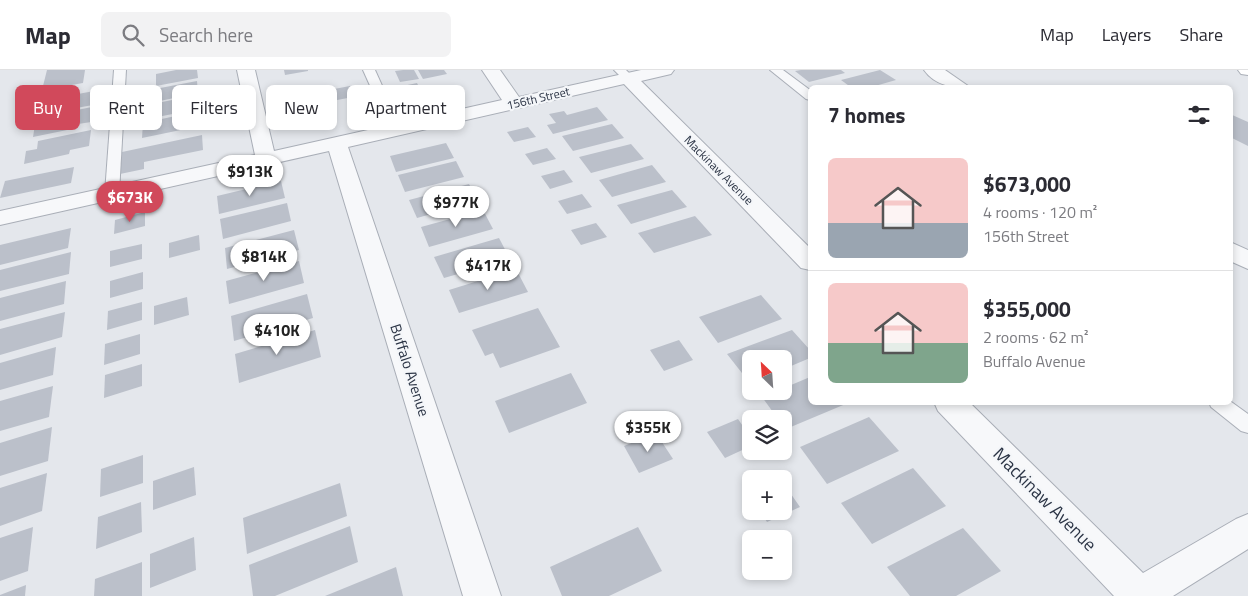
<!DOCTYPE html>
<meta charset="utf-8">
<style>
body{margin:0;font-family:"Titillium Web",sans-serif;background:#f2f2f3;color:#2b2b33;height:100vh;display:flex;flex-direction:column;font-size:19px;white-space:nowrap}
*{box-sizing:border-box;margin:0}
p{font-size:16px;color:#7c7c81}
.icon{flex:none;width:28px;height:28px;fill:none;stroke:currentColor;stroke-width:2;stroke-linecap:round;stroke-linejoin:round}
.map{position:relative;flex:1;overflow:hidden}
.sheet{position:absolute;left:808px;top:15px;width:425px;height:320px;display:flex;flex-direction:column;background:#fff;border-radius:8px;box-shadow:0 2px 8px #0003}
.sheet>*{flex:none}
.hud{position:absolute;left:15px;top:15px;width:475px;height:45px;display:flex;gap:10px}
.needle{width:32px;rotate:335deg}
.fabs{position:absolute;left:742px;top:280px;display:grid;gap:10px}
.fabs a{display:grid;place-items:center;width:50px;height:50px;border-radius:8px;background:#fff;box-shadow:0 2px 8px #0003;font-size:25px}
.price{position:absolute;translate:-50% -42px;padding:0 11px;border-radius:18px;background:#fff;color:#222;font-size:16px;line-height:32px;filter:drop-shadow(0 1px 2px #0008)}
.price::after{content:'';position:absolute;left:50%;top:30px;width:15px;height:11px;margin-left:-8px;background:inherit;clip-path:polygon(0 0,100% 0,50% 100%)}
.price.current{background:#d1495b;color:#fff}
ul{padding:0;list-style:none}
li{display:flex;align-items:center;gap:15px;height:125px;padding:0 20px}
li+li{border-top:1px solid #e1e1e2}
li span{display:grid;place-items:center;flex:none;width:140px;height:100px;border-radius:8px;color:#555}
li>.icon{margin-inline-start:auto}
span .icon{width:60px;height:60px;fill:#fffc;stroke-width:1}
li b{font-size:21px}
h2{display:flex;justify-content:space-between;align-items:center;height:60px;padding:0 20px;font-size:21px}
.pill{padding:0 18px;border-radius:8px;background:#fff;box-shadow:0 2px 8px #0003;font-size:18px;line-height:45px}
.pill.current{background:#d1495b;color:#fff}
header{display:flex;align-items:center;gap:30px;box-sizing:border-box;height:70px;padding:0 25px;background:#fff;border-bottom:1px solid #e1e1e2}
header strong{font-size:24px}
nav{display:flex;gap:28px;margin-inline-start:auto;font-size:18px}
.search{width:350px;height:45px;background:#f2f2f3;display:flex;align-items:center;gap:12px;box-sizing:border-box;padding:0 18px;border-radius:8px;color:#7c7c81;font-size:19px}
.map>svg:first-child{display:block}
</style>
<header>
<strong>Map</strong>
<div class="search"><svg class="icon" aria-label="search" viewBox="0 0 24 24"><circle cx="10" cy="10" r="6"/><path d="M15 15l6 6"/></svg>Search here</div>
<nav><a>Map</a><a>Layers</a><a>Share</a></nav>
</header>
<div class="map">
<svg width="1248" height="526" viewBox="0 0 1248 526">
<rect width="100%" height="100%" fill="#e4e7ec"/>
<g fill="#bbc0ca">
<polygon points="47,0 85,0 83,13 42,20"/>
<polygon points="176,0 197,0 198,8 156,16 156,4"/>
<polygon points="284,0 308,0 308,1 285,5"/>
<polygon points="403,0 414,0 419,9 400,12 395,1"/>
<polygon points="418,0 444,0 447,4 423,9"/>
<polygon points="801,0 841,0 845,3 809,12 795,1"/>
<polygon points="880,0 896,10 868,18 852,18 841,10"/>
<polygon points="197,11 198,23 155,32 155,19"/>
<polygon points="417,13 420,19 412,21 422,38 396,44 384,20"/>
<polygon points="350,16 353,27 300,37 297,26"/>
<polygon points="78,21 78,24 94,21 93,35 37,45 41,28"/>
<polygon points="197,25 198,39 142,50 142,36"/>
<polygon points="374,35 379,46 358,50 354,39"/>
<polygon points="92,37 91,52 72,55 72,59 33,67 36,48"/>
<polygon points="597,37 608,50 553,64 547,55 556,53 549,44 564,41 567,45"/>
<polygon points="199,41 200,56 142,68 143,53"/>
<polygon points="1230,44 1248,52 1248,76 1230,67"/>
<polygon points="612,54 624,68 573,81 562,66"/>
<polygon points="528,57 536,67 514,72 507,62"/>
<polygon points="91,60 89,76 70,80 69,84 24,94 26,81 37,79 38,71"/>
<polygon points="202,65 203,80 144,92 144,99 120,104 122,82"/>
<polygon points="446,73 454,88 396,102 390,86"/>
<polygon points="631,74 644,89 591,103 579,87"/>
<polygon points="547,78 556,89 533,95 525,84"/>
<polygon points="456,91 464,107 405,122 398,105"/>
<polygon points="652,95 666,112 612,127 599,110"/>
<polygon points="74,97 71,113 0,128 5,111"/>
<polygon points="564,100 573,112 550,119 541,106"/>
<polygon points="281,111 285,128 219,144 217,126"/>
<polygon points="469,114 478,131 417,148 409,130"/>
<polygon points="672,120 687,137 631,154 617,135"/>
<polygon points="582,124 592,137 567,144 558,131"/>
<polygon points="287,133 291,151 223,169 220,149"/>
<polygon points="483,140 493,159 429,177 421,157"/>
<polygon points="145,142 145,156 114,164 115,150"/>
<polygon points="695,146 712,165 654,183 638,163"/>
<polygon points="596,153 607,167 581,175 571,160"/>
<polygon points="71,158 68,178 0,195 0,175"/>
<polygon points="294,160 299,180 227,199 225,178"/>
<polygon points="199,165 200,180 169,188 169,173"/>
<polygon points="499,168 510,189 444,208 434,187"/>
<polygon points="142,174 142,189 110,197 110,181"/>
<polygon points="71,182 69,204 0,221 0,200"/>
<polygon points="299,191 304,213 229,234 226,211"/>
<polygon points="516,199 528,222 459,243 449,220"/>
<polygon points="143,202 143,219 110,228 110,211"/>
<polygon points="66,211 64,234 0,251 0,228"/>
<polygon points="307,224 313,248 234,271 231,246"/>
<polygon points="761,225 782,249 718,273 699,247"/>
<polygon points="187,227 189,245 154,255 154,236"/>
<polygon points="142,232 142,250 107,260 108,241"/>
<polygon points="538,238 560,277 500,298 493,283 485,286 472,260"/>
<polygon points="65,242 62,267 0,285 0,259"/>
<polygon points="315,260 321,287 239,313 235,284"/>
<polygon points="792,260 810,280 810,288 784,299 784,289 751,289 751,311 749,312 727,284"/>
<polygon points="140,264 140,284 104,295 105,274"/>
<polygon points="679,270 693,290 664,301 650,280"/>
<polygon points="56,277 53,305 0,320 0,293"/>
<polygon points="142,294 142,316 104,328 105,305"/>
<polygon points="571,303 587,333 509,363 495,331"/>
<polygon points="810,307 810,332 848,333 786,359 784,356 784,349 778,349 762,327 775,321 784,321 784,318"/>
<polygon points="53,316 49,347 0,361 0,331"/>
<polygon points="869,347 899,381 827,414 800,377"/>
<polygon points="738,349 751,368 751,376 725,388 707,362"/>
<polygon points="52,357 48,391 0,406 0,373"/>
<polygon points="656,363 673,389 639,403 624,376"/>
<polygon points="143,385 143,413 100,427 101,399"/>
<polygon points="194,397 196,425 153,440 153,411"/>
<polygon points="913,398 946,436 872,474 841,433"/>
<polygon points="47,403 42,441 0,456 0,418"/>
<polygon points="340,413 347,446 247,484 243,448"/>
<polygon points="784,414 800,437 767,452 760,441 784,441"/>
<polygon points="141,432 142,462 96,479 98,447"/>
<polygon points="350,456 358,492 275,526 253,526 249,495"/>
<polygon points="33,457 28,501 0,511 0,468"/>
<polygon points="638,457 662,501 609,526 562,526 550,497"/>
<polygon points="963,458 1001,501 956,526 910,526 887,497"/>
<polygon points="194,467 196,500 150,518 150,484"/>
<polygon points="142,492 142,526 94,526 95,509"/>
<polygon points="396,497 403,526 325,526"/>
<polygon points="26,515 25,526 0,526 0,525"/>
</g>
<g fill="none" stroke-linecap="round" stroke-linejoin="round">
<g stroke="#a9aeb7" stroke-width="2">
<g id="service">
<polygon points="114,0 126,0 119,123 117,126 107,126 105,123"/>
<polygon points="363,0 375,0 402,60 400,63 392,63 390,60"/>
<polygon points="614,0 626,0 634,8 628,11 624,10"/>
<polygon points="770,0 783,0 810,20 810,30 806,29"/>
<polygon points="1230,331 1248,344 1248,363 1241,361 1211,337 1209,332 1230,332"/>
</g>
</g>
<g stroke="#a9aeb7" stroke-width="2">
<g id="minor">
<polygon points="237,0 255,0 274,81 502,30 482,0 500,0 519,27 641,0 674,0 671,4 641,11 810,178 810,200 801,198 624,14 348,77 501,526 463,526 329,81 0,155 0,141 255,85"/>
<path d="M924 0H945L971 18C954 18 935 16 924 0Z"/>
<polygon points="1230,172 1248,180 1248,199 1230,191"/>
<polygon points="934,332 969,332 1143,503 1236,449 1248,444 1248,479 1173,526 1114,526 938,341"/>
</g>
</g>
<g stroke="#a9aeb7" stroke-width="2">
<polygon id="secondary" points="1238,0 1248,0 1248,5 1241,4"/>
</g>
<use href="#service" fill="#f7f8fa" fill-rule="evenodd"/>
<use href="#minor" fill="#f7f8fa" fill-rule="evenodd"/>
<use href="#secondary" fill="#fff" fill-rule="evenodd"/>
</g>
<g text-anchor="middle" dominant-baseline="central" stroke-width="4.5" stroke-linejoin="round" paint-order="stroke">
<g font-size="12" fill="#2b3445" stroke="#f4f6f9">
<text transform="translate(538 28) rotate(-13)">156th Street</text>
<text transform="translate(719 100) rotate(45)">Mackinaw Avenue</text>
</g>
<g font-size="15" fill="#2b3445" stroke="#f4f6f9">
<text transform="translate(410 300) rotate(72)">Buffalo Avenue</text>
</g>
<g font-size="18" fill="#2b3445" stroke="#f4f6f9">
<text transform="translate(1045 429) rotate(45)">Mackinaw Avenue</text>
</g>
</g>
</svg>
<div class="fabs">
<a><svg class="needle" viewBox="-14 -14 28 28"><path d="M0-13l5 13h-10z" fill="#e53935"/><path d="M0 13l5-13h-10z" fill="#7c7c81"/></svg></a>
<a><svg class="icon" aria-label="layers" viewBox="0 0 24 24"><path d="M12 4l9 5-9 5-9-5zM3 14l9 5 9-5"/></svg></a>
<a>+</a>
<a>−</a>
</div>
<b class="price" style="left:250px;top:127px">$913K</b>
<b class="price current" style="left:130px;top:153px">$673K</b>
<b class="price" style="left:456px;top:158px">$977K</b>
<b class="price" style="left:264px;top:212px">$814K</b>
<b class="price" style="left:488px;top:221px">$417K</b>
<b class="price" style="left:277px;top:286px">$410K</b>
<b class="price" style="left:648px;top:383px">$355K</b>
<div class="hud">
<a class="pill current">Buy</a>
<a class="pill">Rent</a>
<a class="pill">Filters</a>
<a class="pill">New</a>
<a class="pill">Apartment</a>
</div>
<section class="sheet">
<h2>7 homes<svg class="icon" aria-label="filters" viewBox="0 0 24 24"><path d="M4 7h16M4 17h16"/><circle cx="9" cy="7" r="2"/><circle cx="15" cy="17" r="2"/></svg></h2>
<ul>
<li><span style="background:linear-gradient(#f6c9c9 65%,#9aa5b1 0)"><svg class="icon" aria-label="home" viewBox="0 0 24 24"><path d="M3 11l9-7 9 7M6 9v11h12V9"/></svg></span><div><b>$673,000</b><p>4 rooms · 120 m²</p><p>156th Street</p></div></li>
<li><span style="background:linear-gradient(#f6c9c9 60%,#7fa58c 0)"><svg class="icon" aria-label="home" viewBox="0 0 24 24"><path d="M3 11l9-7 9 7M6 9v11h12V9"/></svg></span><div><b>$355,000</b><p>2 rooms · 62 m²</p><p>Buffalo Avenue</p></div></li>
</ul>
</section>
</div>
